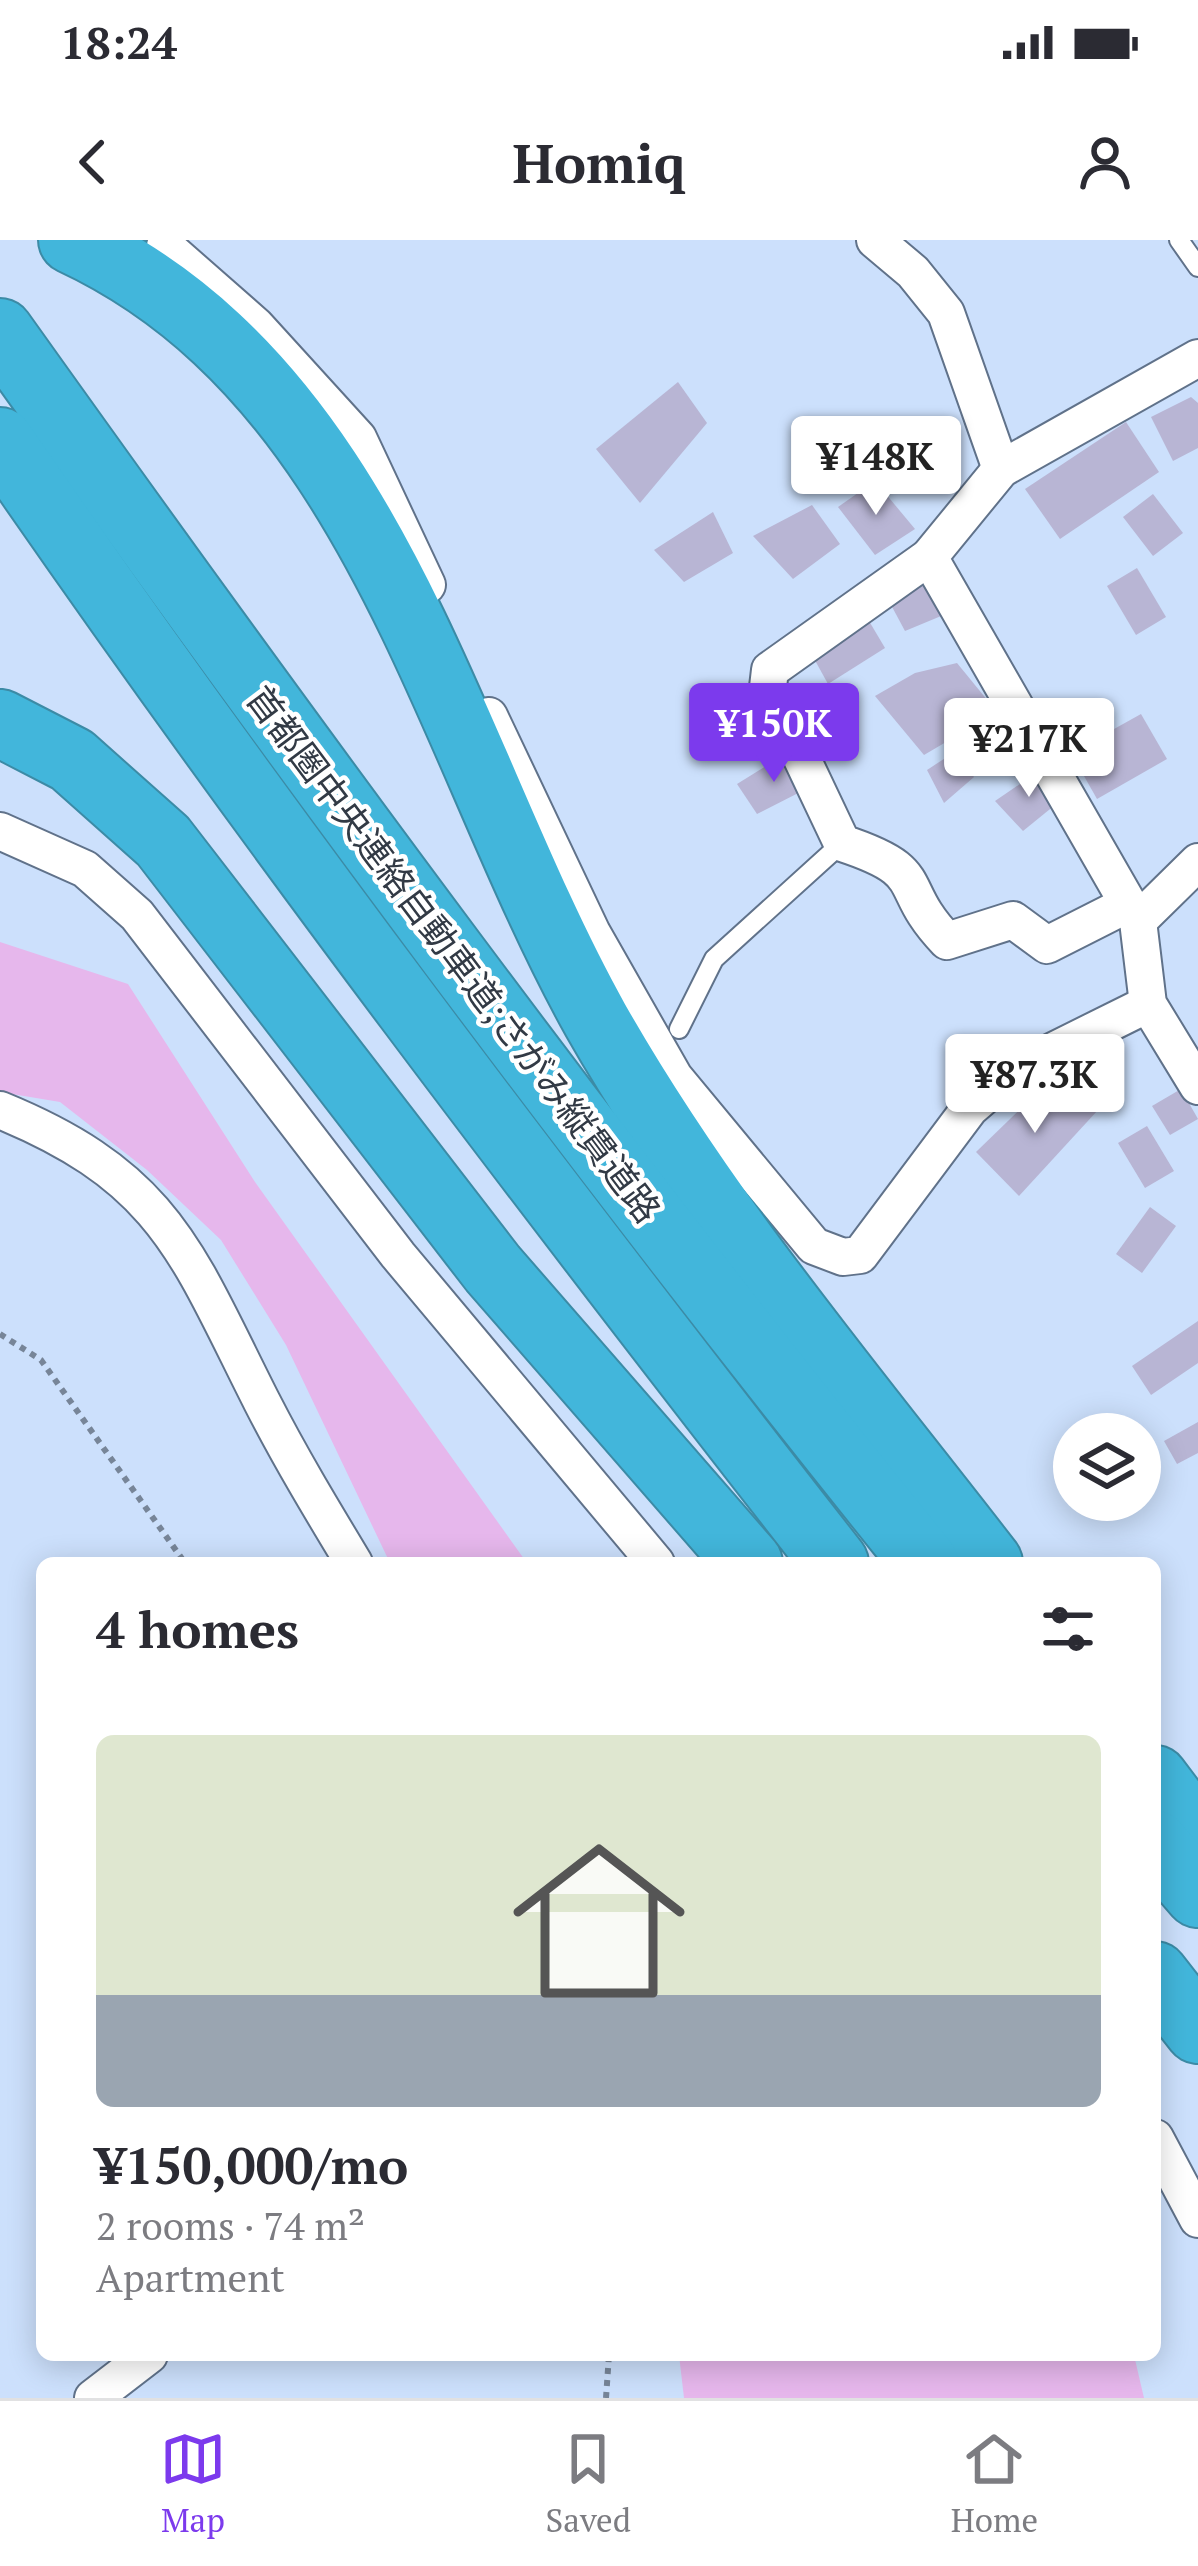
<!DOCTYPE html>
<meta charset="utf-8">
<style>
body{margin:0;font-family:"PT Serif","Noto Sans JP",serif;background:#f2f2f3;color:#2b2b33;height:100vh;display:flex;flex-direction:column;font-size:45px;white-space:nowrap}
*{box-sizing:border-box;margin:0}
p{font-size:39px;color:#7c7c81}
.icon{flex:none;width:66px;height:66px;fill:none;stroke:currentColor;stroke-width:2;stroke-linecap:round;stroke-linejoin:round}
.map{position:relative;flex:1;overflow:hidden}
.details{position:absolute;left:36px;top:1317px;width:1125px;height:804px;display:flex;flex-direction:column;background:#fff;border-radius:18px;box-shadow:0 6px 30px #0003}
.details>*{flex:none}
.controls{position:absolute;left:1053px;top:1173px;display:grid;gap:24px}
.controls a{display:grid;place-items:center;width:108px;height:108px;border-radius:50%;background:#fff;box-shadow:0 6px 30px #0003;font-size:60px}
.price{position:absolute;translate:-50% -102px;padding:0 27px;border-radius:12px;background:#fff;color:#222;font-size:39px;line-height:78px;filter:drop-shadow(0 3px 6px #0008)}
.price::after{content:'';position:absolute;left:50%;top:72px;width:36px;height:27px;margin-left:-18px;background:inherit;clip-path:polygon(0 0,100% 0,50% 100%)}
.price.selected{background:#7c3aed;color:#fff}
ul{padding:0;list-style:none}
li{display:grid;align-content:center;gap:24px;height:636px;padding:0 60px}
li+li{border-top:3px solid #e1e1e2}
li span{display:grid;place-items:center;height:372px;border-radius:18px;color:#555}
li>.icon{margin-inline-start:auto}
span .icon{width:216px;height:216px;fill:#fffc;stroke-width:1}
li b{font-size:51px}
h2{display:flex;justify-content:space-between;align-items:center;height:144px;padding:0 60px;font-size:51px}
.status{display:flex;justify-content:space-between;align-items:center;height:84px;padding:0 60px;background:#fff;direction:ltr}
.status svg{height:33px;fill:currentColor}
header{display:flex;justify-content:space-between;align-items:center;height:156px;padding:0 60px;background:#fff;font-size:54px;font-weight:700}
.menu{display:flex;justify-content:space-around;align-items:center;height:168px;border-top:3px solid #e1e1e2;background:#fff;font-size:33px;color:#7c7c81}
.menu a{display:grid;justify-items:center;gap:6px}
.menu .selected{color:#7c3aed}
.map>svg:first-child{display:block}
</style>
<div class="status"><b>18:24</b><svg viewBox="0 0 49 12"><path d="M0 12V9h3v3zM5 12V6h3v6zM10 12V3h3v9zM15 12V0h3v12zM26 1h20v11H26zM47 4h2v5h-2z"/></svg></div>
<header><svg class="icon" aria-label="back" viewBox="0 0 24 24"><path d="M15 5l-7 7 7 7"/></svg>Homiq<svg class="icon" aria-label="person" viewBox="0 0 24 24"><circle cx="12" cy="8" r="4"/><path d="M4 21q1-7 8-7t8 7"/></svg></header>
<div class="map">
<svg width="1198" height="2158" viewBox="0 0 1198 2158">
<rect width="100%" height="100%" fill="#cce0fc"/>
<g fill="#e6b7ec">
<polygon points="0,702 128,744 255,942 527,1323 390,1323 286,1105 221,1000 147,930 60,862 0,852"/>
<polygon points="679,2115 1134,2115 1144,2158 684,2158"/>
</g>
<g fill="#b8b5d4">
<polygon points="678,142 707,183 640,263 596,209"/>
<polygon points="1191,157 1198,163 1198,208 1173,221 1151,177"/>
<polygon points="1126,182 1159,232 1060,299 1025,249"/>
<polygon points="875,241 915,289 875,315 838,267"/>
<polygon points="1153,254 1183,293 1153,316 1123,277"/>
<polygon points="812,265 840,304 793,339 753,296"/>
<polygon points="713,272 733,313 684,342 654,310"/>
<polygon points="1137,328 1166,377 1136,395 1107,346"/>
<polygon points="936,329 958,369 905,391 883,350"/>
<polygon points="866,376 885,408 828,444 806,404"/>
<polygon points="957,423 997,472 924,515 875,456 915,433"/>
<polygon points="1141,474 1167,519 1097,559 1071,513"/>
<polygon points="956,511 974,537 944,563 927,530"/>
<polygon points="784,515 814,545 757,574 737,544"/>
<polygon points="1045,527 1055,565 1023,591 995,561"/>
<polygon points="1049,841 1098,870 1019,956 976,912"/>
<polygon points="1181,849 1198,879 1170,895 1152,866"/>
<polygon points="1147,886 1174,931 1145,948 1118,903"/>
<polygon points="1150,967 1176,986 1142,1033 1116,1014"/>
<polygon points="1198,1081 1198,1123 1151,1155 1132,1126"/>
<polygon points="1198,1182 1198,1213 1177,1224 1164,1201"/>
</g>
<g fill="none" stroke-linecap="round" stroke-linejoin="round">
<g stroke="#60728a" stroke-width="22">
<g id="lane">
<polyline points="1179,0 1198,27"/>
<polyline points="679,789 714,719 842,603"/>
</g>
</g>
<g stroke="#60728a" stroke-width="40">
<g id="street">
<polyline points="875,0 913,32 946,73 1001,229"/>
<polyline points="165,6 256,86 358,198 427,345"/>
<polyline points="1198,118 1001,229 929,317 1138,681 1148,764 1198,846"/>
<path d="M929 317 770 430 768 447 842 603C933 633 893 645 947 701L1013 680 1047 705 1128 664"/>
<polyline points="489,476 592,693 674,837 814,1006 843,1017 860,1015 970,868 1013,831 1148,764"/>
<polyline points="0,591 85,629 137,675 398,1015 656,1323"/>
<polyline points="1138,681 1198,622"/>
<path d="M0 870C166 938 187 1014 262 1162 290 1217 322 1270 354 1323"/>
<polyline points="1155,1898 1198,1979"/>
<polyline points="93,2158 149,2115"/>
</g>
</g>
<g stroke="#3c8ba6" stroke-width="70">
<g id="highway">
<path d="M72 0C377 142 446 511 596 780 706 974 853 1147 989 1323"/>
<path d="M0 92C298 510 602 924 925 1323"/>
<path d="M0 201C265 586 548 955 835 1323"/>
<polyline points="0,483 72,520 163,601 493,1029 749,1323"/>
<polyline points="1155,1539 1198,1596"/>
<polyline points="1155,1604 1198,1654"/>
<polyline points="1155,1735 1198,1790"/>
</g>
</g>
<g stroke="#778598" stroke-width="6" stroke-dasharray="6 6" stroke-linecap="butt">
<polyline points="0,1094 41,1120 185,1323"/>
<polyline points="606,2158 609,2115"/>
</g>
<use href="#lane" stroke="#fff" stroke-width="18"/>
<use href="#street" stroke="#fff" stroke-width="36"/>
<use href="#highway" stroke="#42b6db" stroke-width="66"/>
</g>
<g text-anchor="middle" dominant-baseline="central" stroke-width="9" stroke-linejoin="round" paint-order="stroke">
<g font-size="36" fill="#323a45" stroke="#fff">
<text transform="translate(454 714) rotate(53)">首都圏中央連絡自動車道;さがみ縦貫道路</text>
</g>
</g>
</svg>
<div class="controls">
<a><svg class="icon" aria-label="layers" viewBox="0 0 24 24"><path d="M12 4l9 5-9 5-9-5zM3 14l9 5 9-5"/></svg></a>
</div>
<b class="price" style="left:876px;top:278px">¥148K</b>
<b class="price selected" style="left:774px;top:545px">¥150K</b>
<b class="price" style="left:1029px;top:560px">¥217K</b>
<b class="price" style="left:1035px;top:896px">¥87.3K</b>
<section class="details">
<h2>4 homes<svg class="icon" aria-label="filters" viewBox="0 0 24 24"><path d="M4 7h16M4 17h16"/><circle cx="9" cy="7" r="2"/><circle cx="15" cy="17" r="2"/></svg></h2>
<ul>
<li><span style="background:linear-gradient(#dfe7d0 70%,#9aa5b1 0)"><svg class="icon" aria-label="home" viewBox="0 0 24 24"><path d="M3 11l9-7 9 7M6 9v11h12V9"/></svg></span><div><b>¥150,000/mo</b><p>2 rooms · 74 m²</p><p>Apartment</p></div></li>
</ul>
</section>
</div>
<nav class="menu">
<a class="selected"><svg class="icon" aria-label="map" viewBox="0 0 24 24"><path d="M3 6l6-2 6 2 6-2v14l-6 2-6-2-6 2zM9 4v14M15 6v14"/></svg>Map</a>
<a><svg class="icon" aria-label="saved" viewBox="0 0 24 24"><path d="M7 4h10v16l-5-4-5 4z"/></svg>Saved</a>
<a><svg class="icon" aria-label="home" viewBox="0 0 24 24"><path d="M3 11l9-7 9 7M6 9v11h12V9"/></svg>Home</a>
</nav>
